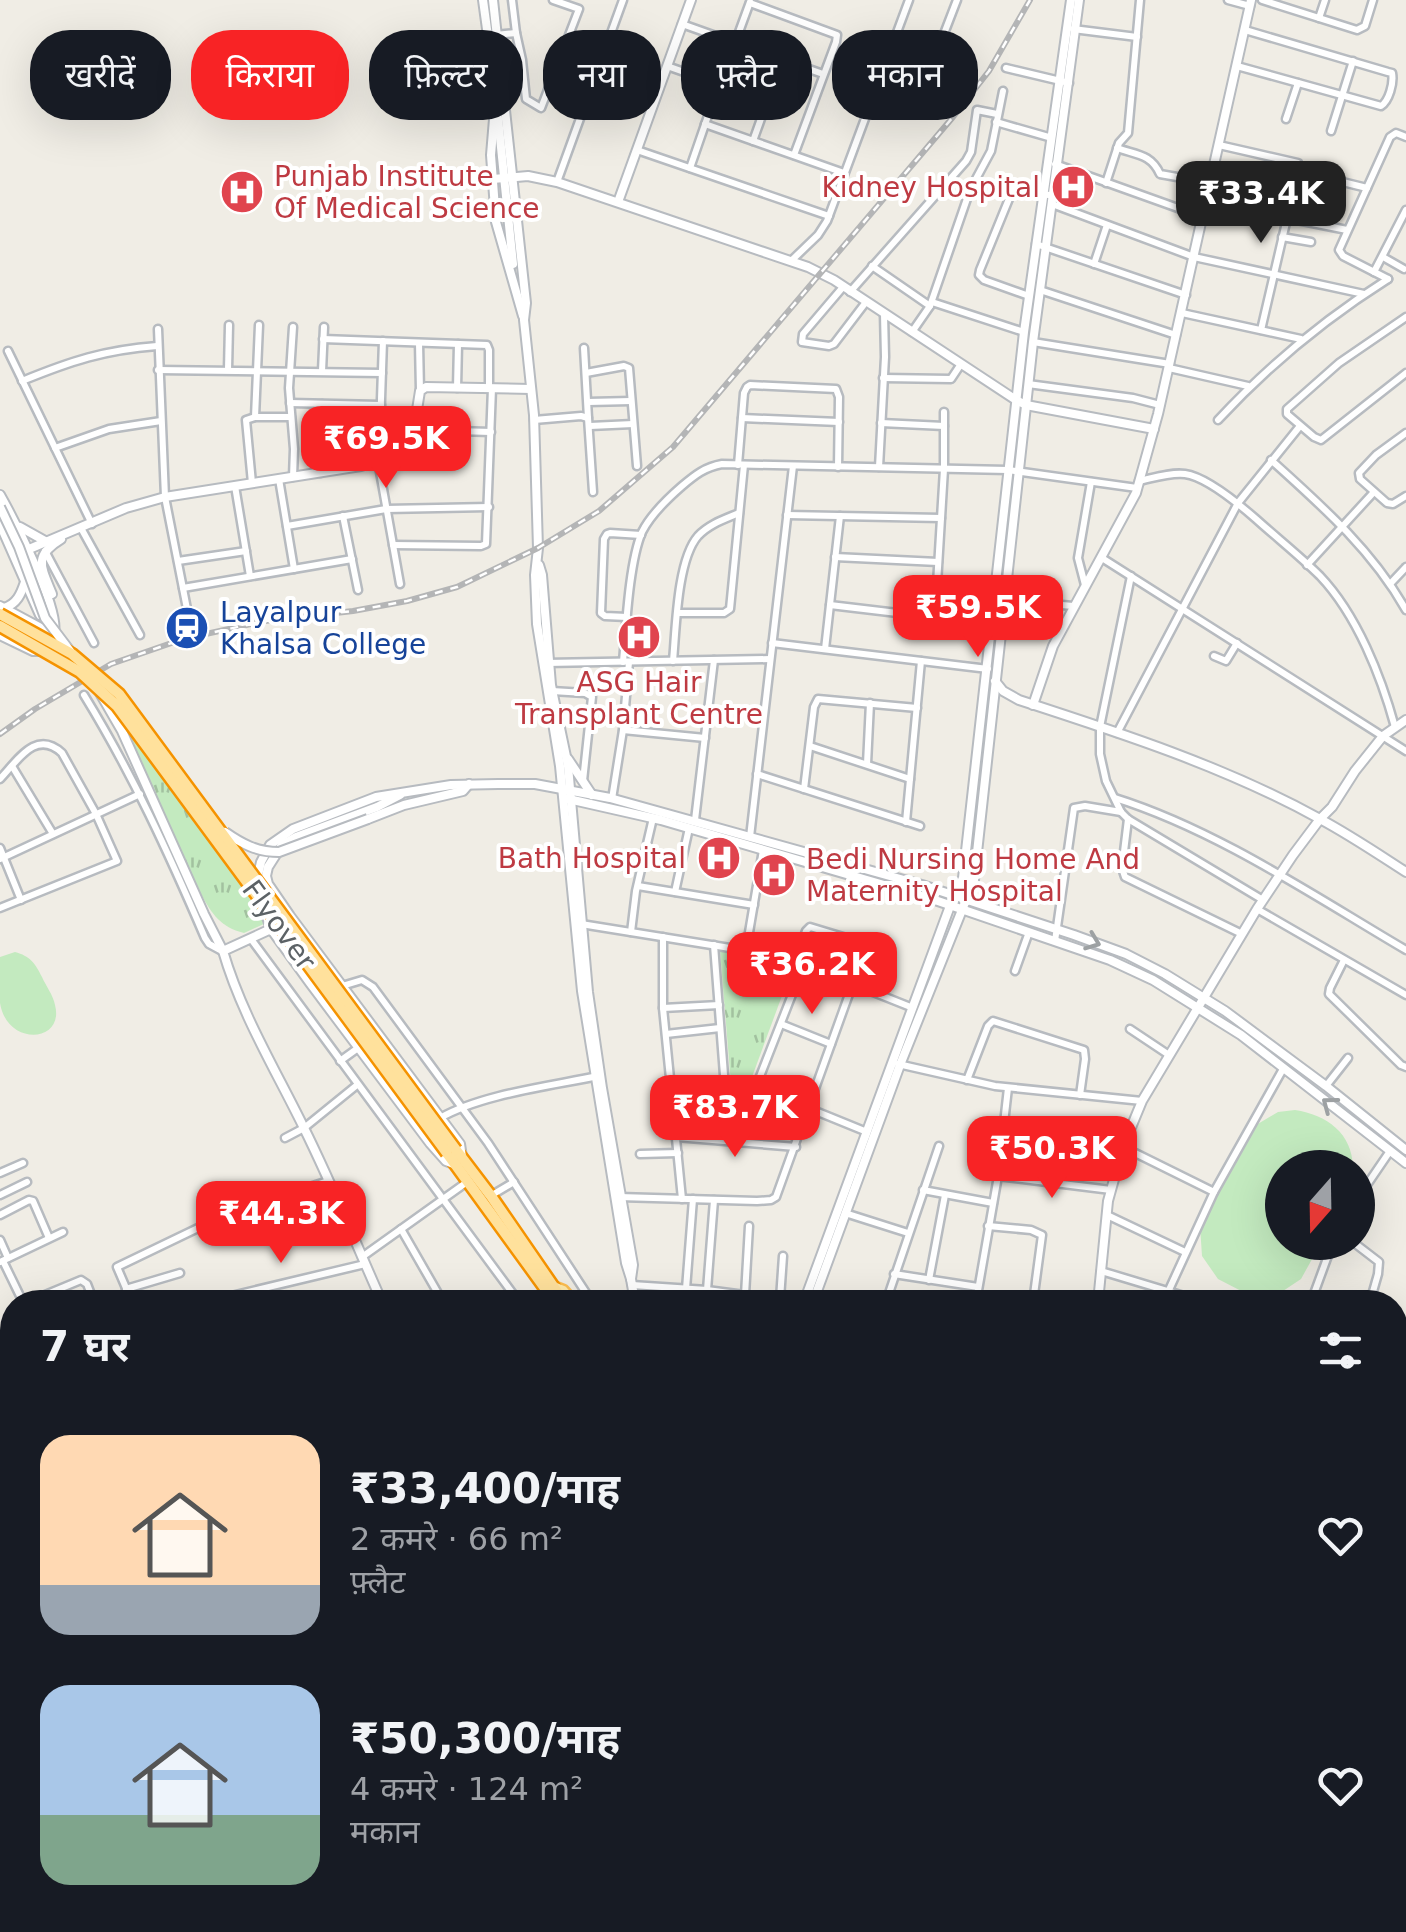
<!DOCTYPE html>
<html lang="hi">
<meta charset="utf-8">
<style>
body{margin:0;font-family:"DejaVu Sans","Noto Sans Devanagari",sans-serif;background:#242831;color:#f1f3f6;height:100vh;display:flex;flex-direction:column;font-size:38px;white-space:nowrap}
*{box-sizing:border-box;margin:0}
p{font-size:32px;color:#9ea1a6}
.icon{flex:none;width:55px;height:55px;fill:none;stroke:currentColor;stroke-width:2;stroke-linecap:round;stroke-linejoin:round}
.map{position:relative;flex:1;overflow:hidden}
.drawer{position:absolute;left:0px;top:1290px;width:1408px;height:642px;display:flex;flex-direction:column;background:#171b24;border-radius:40px 40px 0 0;box-shadow:0 10px 40px #0002}
.drawer>*{flex:none}
.guide{position:absolute;left:30px;top:30px;width:1348px;height:90px;display:flex;gap:20px}
.needle{width:65px;rotate:200deg}
.controls{position:absolute;left:1265px;top:1150px;display:grid;gap:20px}
.controls a{display:grid;place-items:center;width:110px;height:110px;border-radius:50%;background:#171b24;box-shadow:0 10px 40px #0002;font-size:50px}
.price{position:absolute;translate:-50% -85px;padding:0 22px;border-radius:20px;background:#f82325;color:#fff;font-size:32px;line-height:65px;filter:drop-shadow(0 2px 5px #0008)}
.price::after{content:'';position:absolute;left:50%;top:60px;width:30px;height:22px;margin-left:-15px;background:inherit;clip-path:polygon(0 0,100% 0,50% 100%)}
.price.selected{background:#222;color:#fff}
ul{padding:0;list-style:none}
li{display:flex;align-items:center;gap:30px;height:250px;padding:0 40px}
li span{display:grid;place-items:center;flex:none;width:280px;height:200px;border-radius:30px;color:#555}
li>.icon{margin-inline-start:auto}
span .icon{width:120px;height:120px;fill:#fffc;stroke-width:1}
li b{font-size:42px}
h2{display:flex;justify-content:space-between;align-items:center;height:120px;padding:0 40px;font-size:42px}
.pill{padding:0 35px;border-radius:40px;background:#171b24;box-shadow:0 10px 40px #0002;font-size:35px;line-height:90px}
.pill.selected{background:#f82325;color:#fff}
.map>svg:first-child{display:block}
</style>
<div class="map">
<svg width="1406" height="1932" viewBox="0 0 1406 1932">
<defs>
<pattern id="park-tufts" width="24" height="20" patternUnits="userSpaceOnUse" patternTransform="scale(2.5)"><rect width="24" height="20" fill="#c3eabf"/><path d="M3 7l-1-3M5 7V3M7 7l1-3M15 17l-1-3M17 17v-4M19 17l1-3" fill="none" stroke="#a2c19f"/></pattern>
</defs>
<rect width="100%" height="100%" fill="#f0ede5"/>
<g fill="#c3eabf">
<path d="M15 952C30 956 35 963 42 977 46 986 53 995 55 1005 65 1043 7 1047 0 1003 0 989 0 972 0 957Z"/>
<path d="M1295 1110C1327 1115 1352 1133 1353 1167L1282 1168V1242L1321 1243 1301 1279 1280 1293 1265 1296 1249 1295 1218 1279 1202 1256 1200 1226 1251 1128 1278 1112Z"/>
</g>
<g fill="url(#park-tufts)">
<path d="M126 729 220 854 266 923 244 933C220 927 212 914 201 894L124 730Z"/>
<polygon points="720,951 769,959 793,966 749,1085 731,1084"/>
</g>
<g fill="none" stroke-linecap="round" stroke-linejoin="round">
<g stroke="#b7bbc0" stroke-width="11">
<g id="minor">
<polyline points="512,0 516,33"/>
<polyline points="1228,0 1250,6"/>
<polyline points="1262,0 1357,30 1365,26 1373,0"/>
<polyline points="750,3 837,35 836,42 794,155"/>
<polyline points="1319,18 1325,0"/>
<polyline points="682,24 823,74"/>
<polyline points="1073,29 1137,37"/>
<polyline points="495,35 516,33 522,60 526,99 541,108 579,9 553,0"/>
<polyline points="735,43 750,2"/>
<polyline points="667,66 767,101"/>
<path d="M1237 66 1381 106C1389 101 1394 83 1392 73L1388 72 1245 30"/>
<polyline points="1006,68 1069,83"/>
<polyline points="880,76 918,93 922,91 957,0"/>
<polyline points="1286,119 1298,83"/>
<polyline points="996,122 1052,138"/>
<polyline points="705,124 844,173"/>
<polyline points="1331,131 1353,61"/>
<polyline points="753,141 782,60"/>
<polyline points="1219,145 1298,163 1298,171 1261,330"/>
<path d="M1117 148C1137 155 1151 154 1160 174L1211 183"/>
<polyline points="637,150 829,216"/>
<polyline points="1055,164 1203,217"/>
<polyline points="690,168 719,84"/>
<polyline points="1298,171 1367,188"/>
<polyline points="557,182 623,0"/>
<polyline points="1106,183 1119,143 1128,133 1140,0"/>
<polyline points="1207,202 1347,230"/>
<polyline points="1052,204 1194,257 1364,294"/>
<polyline points="1282,237 1311,242"/>
<polyline points="1036,244 1186,295"/>
<polyline points="1383,257 1404,269"/>
<polyline points="791,261 818,235 827,221 909,0"/>
<polyline points="1094,264 1107,225"/>
<polyline points="872,266 930,306"/>
<polyline points="1374,272 1406,210"/>
<polyline points="1388,279 1343,256 1339,250 1390,137 1396,133 1406,137"/>
<polyline points="843,287 803,334 802,342 829,346 834,344 866,302"/>
<polyline points="1040,290 1176,335"/>
<polyline points="850,292 966,161 971,152 977,110 997,114"/>
<polyline points="1029,296 984,280 979,275 980,270 1013,189 1017,188 1053,196"/>
<polyline points="932,302 1024,332"/>
<polyline points="1182,313 1301,339"/>
<polyline points="1406,317 1339,363 1287,409 1287,414 1314,437 1321,440 1406,373"/>
<polyline points="293,327 289,388 294,449 293,477"/>
<polyline points="158,329 165,497 189,619"/>
<polyline points="912,332 930,306 970,190 991,151 1003,91"/>
<polyline points="323,339 487,345 489,350 489,388"/>
<polyline points="1033,342 1170,364"/>
<polyline points="419,343 420,391"/>
<polyline points="584,348 588,418"/>
<polyline points="8,351 92,524"/>
<polyline points="1169,368 1248,386"/>
<polyline points="158,370 382,373"/>
<polyline points="228,370 229,325"/>
<polyline points="322,371 324,327"/>
<polyline points="586,373 624,366 629,368 637,466"/>
<polyline points="883,378 951,379 961,364"/>
<path d="M22 381C71 361 104 350 157 346"/>
<polyline points="1028,384 1133,398 1160,405"/>
<polyline points="457,388 458,344"/>
<polyline points="588,402 631,401"/>
<polyline points="290,403 381,405"/>
<polyline points="255,417 259,325"/>
<polyline points="742,418 839,422"/>
<polyline points="534,420 581,416 588,418 593,492"/>
<path d="M1218 420C1270 364 1323 320 1388 279"/>
<polyline points="881,423 944,426"/>
<polyline points="590,426 633,424"/>
<polyline points="322,427 491,432"/>
<polyline points="380,428 383,341"/>
<polyline points="1406,433 1376,455 1359,473 1360,479 1387,503 1393,504 1406,496"/>
<polyline points="55,448 109,429 161,421"/>
<path d="M1271 460C1322 506 1372 550 1406 610"/>
<polyline points="378,461 400,584"/>
<polyline points="738,465 744,393 747,387 750,385 836,389 839,397 838,467"/>
<polyline points="879,467 885,357 884,314"/>
<polyline points="320,473 322,404"/>
<polyline points="279,479 294,569"/>
<path d="M1139 481C1153 478 1171 472 1185 474 1207 477 1240 505 1256 519 1277 538 1300 556 1320 576 1357 615 1381 676 1395 727"/>
<polyline points="252,483 246,420 255,417 291,417"/>
<polyline points="235,486 250,576"/>
<polyline points="787,515 941,518"/>
<polyline points="343,516 358,590"/>
<polyline points="287,526 386,509 489,507"/>
<polyline points="81,528 140,635"/>
<polyline points="393,545 481,546 486,544 492,388"/>
<polyline points="45,551 94,643"/>
<polyline points="835,557 938,562"/>
<polyline points="1102,558 1406,751"/>
<polyline points="178,561 246,551"/>
<polyline points="1307,565 1374,492"/>
<polyline points="1131,576 1100,727 1100,754 1106,781 1121,812 1128,819 1263,900"/>
<polyline points="1390,584 1406,567"/>
<polyline points="1085,585 1078,558 1091,482"/>
<polyline points="183,588 352,559"/>
<polyline points="995,599 1073,606"/>
<polyline points="830,605 948,619"/>
<polyline points="678,613 724,613 730,609 744,465"/>
<polyline points="627,617 605,616 601,613 604,539 607,534 610,533 641,535"/>
<polyline points="935,617 944,469 944,412"/>
<polyline points="772,643 988,669"/>
<polyline points="825,649 840,516"/>
<polyline points="1214,656 1226,661 1237,643"/>
<path d="M673 661C676 629 677 560 698 536 709 524 725 519 739 513"/>
<path d="M623 662C626 628 629 562 642 532 651 514 667 499 682 486 695 475 705 467 722 464L1008 470 1137 488"/>
<polyline points="546,663 770,659"/>
<polyline points="552,691 585,693 592,697 583,781"/>
<path d="M84 695C132 773 169 854 205 938L209 944 222 951"/>
<polyline points="623,730 705,738"/>
<polyline points="1117,733 1238,503 1300,426"/>
<polyline points="810,746 910,779"/>
<polyline points="867,764 870,703"/>
<polyline points="12,766 53,834"/>
<polyline points="757,774 920,826"/>
<path d="M0 779C18 760 36 729 62 753L96 814 117 861 0 908"/>
<polyline points="804,789 814,707 818,699 917,708"/>
<path d="M1115 798C1217 830 1314 896 1406 950"/>
<polyline points="612,799 623,730 629,662"/>
<polyline points="1128,819 1122,868 1125,877 1242,934"/>
<polyline points="695,820 714,660"/>
<polyline points="906,822 921,661"/>
<polyline points="750,837 793,466"/>
<polyline points="0,848 21,900"/>
<polyline points="0,859 140,794"/>
<polyline points="638,886 754,905"/>
<polyline points="675,892 689,828"/>
<polyline points="1257,909 1406,995"/>
<polyline points="581,924 761,953 795,961 913,1008"/>
<polyline points="631,932 636,891 653,818"/>
<polyline points="663,937 663,1008 682,1199"/>
<polyline points="251,939 519,1302"/>
<polyline points="1055,941 1074,808 1085,806 1121,812"/>
<polyline points="714,945 725,1088 719,1140"/>
<polyline points="746,950 763,850"/>
<polyline points="1344,960 1330,988 1329,994 1401,1065 1406,1067"/>
<polyline points="1015,971 1029,932"/>
<polyline points="342,986 362,980 373,987 488,1143 592,1302"/>
<polyline points="663,1008 719,1005"/>
<polyline points="781,1024 831,1044"/>
<polyline points="1130,1029 1169,1055"/>
<polyline points="666,1034 720,1028"/>
<polyline points="340,1061 358,1048"/>
<polyline points="898,1064 995,1086 1142,1101"/>
<polyline points="967,1080 988,1026 993,1021 1084,1050 1085,1059 1080,1095"/>
<polyline points="725,1086 750,1087 757,1084 804,964"/>
<polyline points="1326,1086 1348,1058"/>
<polyline points="808,1108 867,1132"/>
<path d="M440 1118C482 1094 551 1086 598 1076"/>
<polyline points="676,1137 796,1147"/>
<polyline points="285,1138 304,1128 357,1085"/>
<polyline points="1123,1147 1214,1192"/>
<polyline points="1055,1152 1119,1158"/>
<polyline points="640,1154 678,1153"/>
<polyline points="0,1173 23,1163"/>
<polyline points="998,1176 1111,1190"/>
<polyline points="923,1190 993,1203"/>
<polyline points="0,1195 27,1182"/>
<polyline points="492,1195 514,1182"/>
<polyline points="619,1197 757,1201 771,1200 776,1197 866,947 863,943 810,927 806,931 795,961"/>
<polyline points="1358,1198 1390,1151"/>
<polyline points="845,1213 908,1233"/>
<polyline points="0,1215 29,1200 33,1201 49,1238"/>
<polyline points="1107,1215 1185,1252"/>
<polyline points="988,1226 1031,1230 1042,1235 1033,1302"/>
<polyline points="401,1229 443,1302"/>
<polyline points="230,1234 341,1209"/>
<polyline points="0,1240 8,1258"/>
<polyline points="1353,1242 1379,1262 1378,1274 1370,1302"/>
<polyline points="362,1257 467,1182"/>
<polyline points="3,1261 22,1300 26,1302"/>
<polyline points="0,1262 63,1232"/>
<polyline points="1101,1271 1204,1302"/>
<polyline points="894,1274 978,1287"/>
<polyline points="929,1280 945,1195"/>
<polyline points="632,1285 707,1290 798,1302"/>
<polyline points="126,1289 180,1273"/>
<polyline points="686,1289 693,1199"/>
<polyline points="707,1290 714,1200"/>
<polyline points="1168,1292 1214,1192 1283,1069"/>
<polyline points="745,1295 749,1226"/>
<polyline points="780,1299 783,1256"/>
<polyline points="28,1302 81,1280 87,1284 94,1302"/>
<polyline points="132,1302 117,1267 223,1216 328,1181"/>
<polyline points="206,1302 365,1264"/>
<polyline points="886,1302 939,1146"/>
<polyline points="976,1302 998,1176 1008,1088"/>
<polyline points="1311,1302 1333,1242"/>
<polyline points="0,1365 12,1392"/>
<polyline points="0,1420 12,1414"/>
<polyline points="0,1465 12,1459"/>
<polyline points="1395,1505 1406,1508"/>
<polyline points="0,1647 12,1645"/>
<polyline points="0,1747 4,1757 12,1758"/>
<polyline points="1395,1756 1406,1727"/>
<polyline points="1395,1788 1406,1791"/>
<polyline points="0,1792 12,1789"/>
<polyline points="0,1814 12,1833"/>
<polyline points="493,1920 553,1932"/>
<polyline points="615,1920 617,1932"/>
<polyline points="914,1920 916,1932"/>
<polyline points="949,1920 951,1932"/>
<polyline points="709,1923 781,1932"/>
</g>
</g>
<g stroke="#b7bbc0" stroke-width="12">
<g id="tertiary">
<polyline points="483,0 496,95 491,155 496,222 523,316"/>
<polyline points="493,0 526,303 524,320 534,415 538,548 535,575 537,624 560,766 582,991 626,1263 631,1279 635,1302"/>
<polyline points="498,118 513,264"/>
<polyline points="493,179 528,176 557,182 808,267 834,280 1016,400 1026,405 1154,429"/>
<polyline points="618,202 691,0"/>
<path d="M0 495C14 520 60 608 54 633"/>
<polyline points="0,524 40,615"/>
<polyline points="20,527 45,541"/>
<polyline points="15,555 126,508 165,497 361,466 395,456 408,444 413,435 420,391 426,387 531,389"/>
<polyline points="539,565 542,575 551,685 568,766 588,992 602,1088 633,1265 631,1279"/>
<path d="M52 594C41 567 33 556 61 539"/>
<polyline points="0,606 54,635"/>
<path d="M4 608C17 604 21 594 25 582"/>
<polyline points="0,635 33,651 40,651"/>
<path d="M995 681 1003 691 1019 700C1121 733 1226 767 1320 819 1350 835 1378 854 1406 872"/>
<polyline points="100,693 122,731 204,914 223,951"/>
<polyline points="1033,705 1053,646 1136,493 1158,414 1251,0"/>
<polyline points="568,759 592,795"/>
<polyline points="400,795 377,807 296,837 282,845 268,867 266,876 268,884 290,916 460,1144 462,1157"/>
<polyline points="564,798 661,820 932,899 1110,960 1153,980 1241,1035 1406,1163"/>
<polyline points="368,819 404,805 463,791 469,784"/>
<polyline points="259,883 258,875 261,862 270,845 293,829 376,797 451,785 498,784 535,784 610,798 922,885 1074,935 1126,954 1165,974 1225,1011 1326,1086 1406,1150"/>
<polyline points="265,911 271,929 310,983 430,1143 446,1161 456,1165"/>
<path d="M273 928 223 951C241 1013 275 1069 303 1126 332 1184 356 1244 382 1302"/>
<polyline points="804,1302 950,906 963,878 1024,332 1071,0"/>
<polyline points="813,1302 900,1065 974,880 1033,342 1079,0"/>
<polyline points="1098,1302 1108,1201 1123,1147 1142,1101 1257,909 1293,855 1320,819 1332,807 1355,771 1383,736 1406,720"/>
<polyline points="0,1496 12,1493"/>
<polyline points="0,1505 12,1502"/>
<polyline points="1395,1876 1406,1844"/>
<polyline points="1395,1899 1406,1869"/>
<polyline points="709,1920 710,1932"/>
<polyline points="1375,1932 1380,1920"/>
<polyline points="1383,1932 1387,1920"/>
</g>
</g>
<g stroke="#fdbe50" stroke-width="15">
<g id="primary">
<polyline points="553,1287 563,1291 573,1302"/>
<polyline points="924,1920 927,1932"/>
<polyline points="936,1920 938,1932"/>
</g>
</g>
<g stroke="#f59300" stroke-width="15">
<g id="trunk">
<polyline points="456,1150 491,1196 564,1302"/>
<polyline points="447,1153 555,1302"/>
<polyline points="1395,1605 1406,1609"/>
<polyline points="1395,1613 1406,1617"/>
</g>
</g>
<use href="#minor" stroke="#fff" stroke-width="6"/>
<use href="#tertiary" stroke="#fff" stroke-width="8"/>
<use href="#primary" stroke="#ffeaab" stroke-width="10"/>
<use href="#trunk" stroke="#ffe19c" stroke-width="10"/>
<g stroke="#b4b5b6" stroke-width="6">
<polyline id="rail" points="0,734 35,709 111,664 183,639 265,621 353,611 407,601 457,587 538,548 599,511 673,447 953,117 989,71 1030,0"/>
</g>
<use href="#rail" stroke="#fff" stroke-width="2.5" stroke-dasharray="8" stroke-linecap="butt"/>
<g stroke="#b7bbc0" stroke-width="12" stroke-linecap="butt">
<g id="tertiary-bridge">
<polyline points="0,507 19,547 45,618 70,651"/>
<path d="M225 832C242 844 257 852 279 852L368 819"/>
</g>
</g>
<g stroke="#f59300" stroke-width="15" stroke-linecap="butt">
<g id="trunk-bridge">
<polyline points="0,614 72,654 119,694 456,1150"/>
<polyline points="0,626 80,672 117,706 447,1153"/>
</g>
</g>
<use href="#tertiary-bridge" stroke="#fff" stroke-width="8"/>
<use href="#trunk-bridge" stroke="#ffe19c" stroke-width="10"/>
</g>
<defs><path id="oneway-chevron" d="M-2-3.5L2.5 0L-2 3.5" fill="none" stroke-width="1.6" stroke-linecap="round" stroke-linejoin="round" transform="scale(2.5)"/></defs>
<g stroke="#9da1a3">
<use href="#oneway-chevron" transform="translate(1093 942) rotate(21)"/>
<use href="#oneway-chevron" transform="translate(1329 1104) rotate(-143)"/>
</g>
<defs>
<g id="hospital-disc" transform="scale(2.25)"><circle r="9.5" fill="#e0444e" stroke="#fff"/><path d="M-5-5h3v3.5h4V-5h3V5h-3V1.5h-4V5h-3Z" fill="#fff"/></g>
<g id="station-disc" transform="scale(2.25)"><circle r="9.5" fill="#1a4fb4" stroke="#fff"/><path d="M-3-6H3Q5-6 5-4V2Q5 4 3 4L4.5 6H3L1.5 4h-3L-3 6H-4.5L-3 4Q-5 4-5 2V-4Q-5-6-3-6ZM-3.5-4v3h7v-3ZM-3.5 1v1.5H-2V1ZM2 1v1.5H3.5V1Z" fill="#fff"/></g>
</defs>
<g fill-rule="evenodd">
<use href="#hospital-disc" x="1073" y="187"/>
<use href="#hospital-disc" x="242" y="192"/>
<use href="#station-disc" x="187" y="628"/>
<use href="#hospital-disc" x="639" y="637"/>
<use href="#hospital-disc" x="719" y="858"/>
<use href="#hospital-disc" x="774" y="875"/>
</g>
<g text-anchor="middle" dominant-baseline="central" stroke-width="8" stroke-linejoin="round" paint-order="stroke">
<g font-size="28" fill="#be3a42" stroke="#fff" text-anchor="start">
<text x="274" y="176">Punjab Institute<tspan x="274" dy="32">Of Medical Science</tspan></text>
<text x="1040" y="187" text-anchor="end">Kidney Hospital</text>
<text x="639" y="682" text-anchor="middle">ASG Hair<tspan x="639" dy="32">Transplant Centre</tspan></text>
<text x="686" y="858" text-anchor="end">Bath Hospital</text>
<text x="806" y="859">Bedi Nursing Home And<tspan x="806" dy="32">Maternity Hospital</tspan></text>
</g>
<g font-size="28" fill="#164399" stroke="#fff" text-anchor="start">
<text x="220" y="612">Layalpur<tspan x="220" dy="32">Khalsa College</tspan></text>
</g>
<g font-size="28" fill="#5c6266" stroke="#fff">
<text transform="translate(279 925) rotate(54)">Flyover</text>
</g>
</g>
</svg>
<div class="controls">
<a><svg class="needle" viewBox="-14 -14 28 28"><path d="M0-13l5 13h-10z" fill="#e53935"/><path d="M0 13l5-13h-10z" fill="#9ea1a6"/></svg></a>
</div>
<b class="price selected" style="left:1261px;top:246px">₹33.4K</b>
<b class="price" style="left:386px;top:491px">₹69.5K</b>
<b class="price" style="left:978px;top:660px">₹59.5K</b>
<b class="price" style="left:812px;top:1017px">₹36.2K</b>
<b class="price" style="left:735px;top:1160px">₹83.7K</b>
<b class="price" style="left:1052px;top:1201px">₹50.3K</b>
<b class="price" style="left:281px;top:1266px">₹44.3K</b>
<div class="guide">
<a class="pill">खरीदें</a>
<a class="pill selected">किराया</a>
<a class="pill">फ़िल्टर</a>
<a class="pill">नया</a>
<a class="pill">फ़्लैट</a>
<a class="pill">मकान</a>
</div>
<section class="drawer">
<h2>7 घर<svg class="icon" aria-label="filters" viewBox="0 0 24 24"><path d="M4 7h16M4 17h16"/><circle cx="9" cy="7" r="2"/><circle cx="15" cy="17" r="2"/></svg></h2>
<ul>
<li><span style="background:linear-gradient(#ffd9b3 75%,#9aa5b1 0)"><svg class="icon" aria-label="home" viewBox="0 0 24 24"><path d="M3 11l9-7 9 7M6 9v11h12V9"/></svg></span><div><b>₹33,400/माह</b><p>2 कमरे · 66 m²</p><p>फ़्लैट</p></div><svg class="icon" aria-label="heart" viewBox="0 0 24 24"><path d="M12 20l-8-8c-3-5 5-10 8-4 3-6 11-1 8 4z"/></svg></li>
<li><span style="background:linear-gradient(#a9c7e8 65%,#7fa58c 0)"><svg class="icon" aria-label="home" viewBox="0 0 24 24"><path d="M3 11l9-7 9 7M6 9v11h12V9"/></svg></span><div><b>₹50,300/माह</b><p>4 कमरे · 124 m²</p><p>मकान</p></div><svg class="icon" aria-label="heart" viewBox="0 0 24 24"><path d="M12 20l-8-8c-3-5 5-10 8-4 3-6 11-1 8 4z"/></svg></li>
</ul>
</section>
</div>
